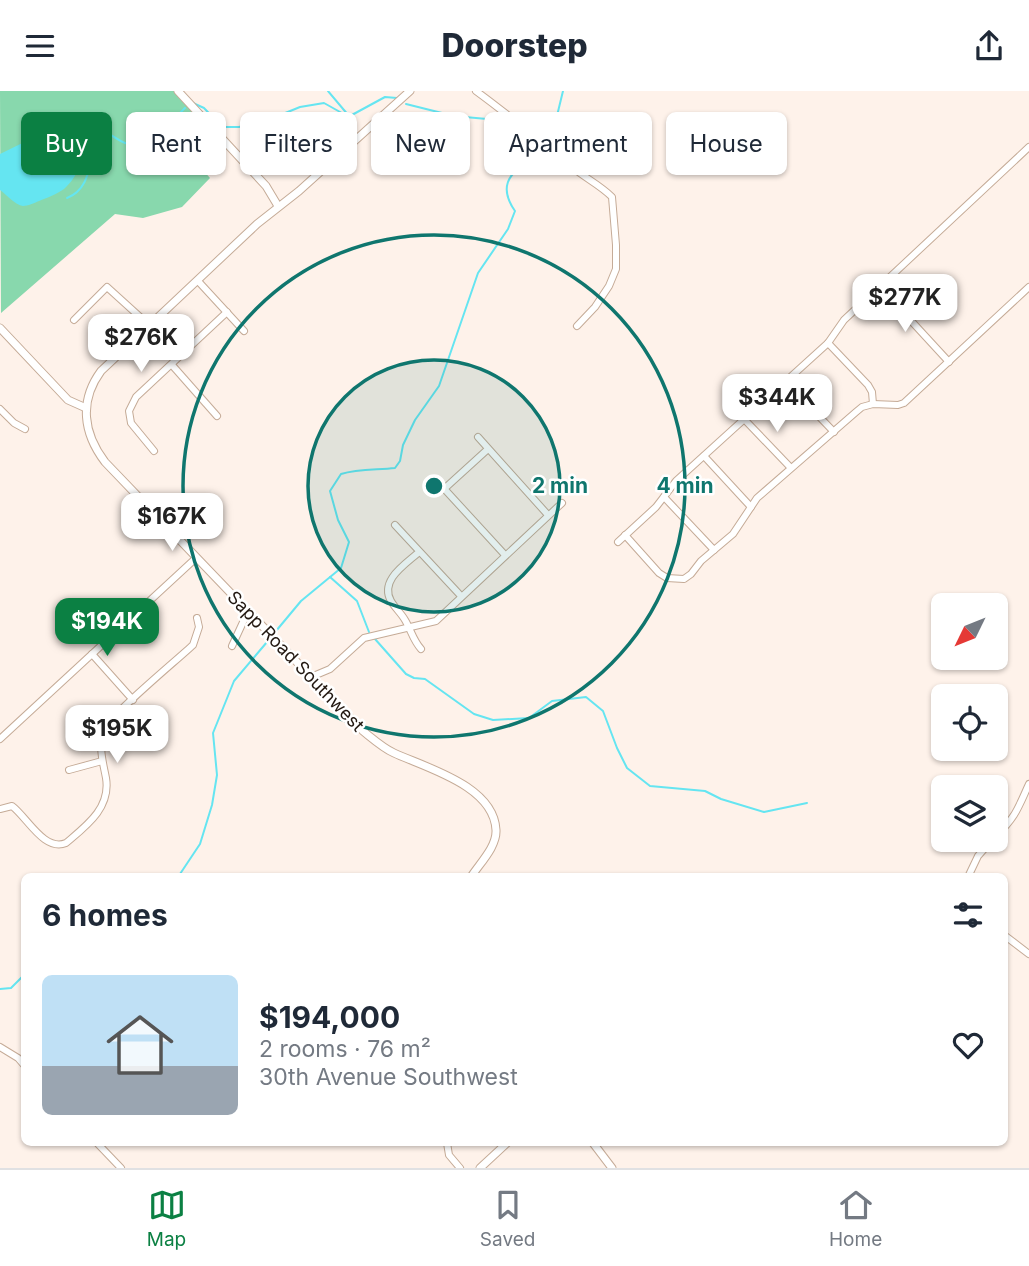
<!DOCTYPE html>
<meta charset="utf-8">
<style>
body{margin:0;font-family:Inter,sans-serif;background:#f2f2f3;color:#1f2937;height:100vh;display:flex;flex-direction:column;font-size:26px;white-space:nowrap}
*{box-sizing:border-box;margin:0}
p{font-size:23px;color:#747a83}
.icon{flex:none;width:38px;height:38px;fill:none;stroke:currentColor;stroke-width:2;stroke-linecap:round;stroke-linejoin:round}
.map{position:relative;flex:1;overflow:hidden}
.details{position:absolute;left:21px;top:782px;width:987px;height:273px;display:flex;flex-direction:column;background:#fff;border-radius:10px;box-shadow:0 2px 5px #0004}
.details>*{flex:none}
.hud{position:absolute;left:21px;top:21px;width:987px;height:63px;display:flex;gap:14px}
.needle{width:46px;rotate:227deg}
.tools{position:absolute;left:931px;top:502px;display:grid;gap:14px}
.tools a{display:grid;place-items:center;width:77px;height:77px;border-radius:10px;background:#fff;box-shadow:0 2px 5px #0004;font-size:35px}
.price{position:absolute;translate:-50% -60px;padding:0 16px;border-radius:14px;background:#fff;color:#222;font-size:23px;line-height:46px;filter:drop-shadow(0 2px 4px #0008)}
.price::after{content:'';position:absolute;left:50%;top:42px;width:21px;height:16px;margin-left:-10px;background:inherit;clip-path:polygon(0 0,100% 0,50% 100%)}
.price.current{background:#0b8043;color:#fff}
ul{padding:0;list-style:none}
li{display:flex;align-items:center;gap:21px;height:175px;padding:0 21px}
li span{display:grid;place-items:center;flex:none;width:196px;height:140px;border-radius:10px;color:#555}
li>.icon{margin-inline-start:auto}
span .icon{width:84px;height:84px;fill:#fffc;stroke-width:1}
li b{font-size:30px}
h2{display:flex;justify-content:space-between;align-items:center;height:84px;padding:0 21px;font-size:30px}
.chip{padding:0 24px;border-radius:10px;background:#fff;box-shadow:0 2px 5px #0004;font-size:24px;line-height:63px}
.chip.current{background:#0b8043;color:#fff}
header{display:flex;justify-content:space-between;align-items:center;height:91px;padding:0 21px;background:#fff;font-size:32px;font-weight:800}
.menu{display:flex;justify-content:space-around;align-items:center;height:98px;border-top:2px solid #e0e1e3;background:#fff;font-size:19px;color:#747a83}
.menu a{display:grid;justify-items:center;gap:4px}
.menu .current{color:#0b8043}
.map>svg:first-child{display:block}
</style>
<header><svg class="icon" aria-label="menu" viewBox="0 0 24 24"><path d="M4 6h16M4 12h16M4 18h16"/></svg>Doorstep<svg class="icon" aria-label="share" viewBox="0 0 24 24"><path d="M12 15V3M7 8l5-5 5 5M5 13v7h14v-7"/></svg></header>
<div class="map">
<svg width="1029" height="1077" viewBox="0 0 1029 1077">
<rect width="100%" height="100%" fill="#fef2ea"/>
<polygon fill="#88d8ad" points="0,0 175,0 224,54 202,78 210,87 182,116 143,127 115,123 1,222"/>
<path fill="#65e5f1" d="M55 36C92 38 86 80 64 98 57 103 47 107 39 110 34 112 28 115 23 115 15 114 7 104 0 99V63Z"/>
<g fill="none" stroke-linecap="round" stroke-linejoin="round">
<g stroke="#65e5f1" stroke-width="2">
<polyline points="328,0 349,25"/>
<polyline points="193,12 204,17 222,36 239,36 268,29 300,16 324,12 349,26"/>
<polyline points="350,25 385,6 397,7"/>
<polyline points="544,48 555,33 563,0"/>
<path d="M67 107C95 96 87 62 101 42 111 41 116 49 125 52 144 59 172 30 185 17"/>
<polyline points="330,486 357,510 369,541"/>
<path d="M276 540 301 510 341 477 349 451 338 429 330 400 341 383C358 378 377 379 395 377L400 370 403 354 415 329 439 295 478 182 508 138 515 120C492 87 522 78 539 54L509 30 454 25 406 13"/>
<polyline points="375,548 406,583 414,587 425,588 474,623 493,629 529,627 552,610 586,606 603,620 617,657 627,677 650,695 705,700 721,708 764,721 807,712"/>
<polyline points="178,786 200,753 212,714 217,684 213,642 234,590 267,551"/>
<polyline points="0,898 11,897 24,884"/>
</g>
<g stroke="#c5ab97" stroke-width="8">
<g id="minor">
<path d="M476 0C509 24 540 50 572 76 585 87 600 94 612 106L616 154V178L609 195 595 216 577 235"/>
<polyline points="198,190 244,240"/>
<polyline points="880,196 949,271"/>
<polyline points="74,229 107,196 150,235"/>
<polyline points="828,252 868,294 872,301 873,313"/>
<polyline points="172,274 217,325"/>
<polyline points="785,290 834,341"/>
<polyline points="0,318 14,332 25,338"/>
<polyline points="744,328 790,376"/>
<polyline points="478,346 548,424"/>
<polyline points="154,360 131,332 129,320 136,306 227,221"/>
<polyline points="704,365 751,416"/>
<polyline points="438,391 505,464"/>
<polyline points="444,398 488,358"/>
<polyline points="664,406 714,459"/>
<polyline points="395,434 461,505"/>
<polyline points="625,444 659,482 667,487 684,488 691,483 701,470 733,443 757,407 856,321 862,316 873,313 898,314 904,312 1029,196"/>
<polyline points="618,451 656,416 676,390 828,252 844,229 1029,56"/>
<path d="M419 461C406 473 379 489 391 510 395 517 401 522 405 529 411 539 413 549 421 558"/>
<polyline points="232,555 244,529 250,522"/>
<polyline points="92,563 133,609"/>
<polyline points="311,586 330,578 364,547 436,530 562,412"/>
<polyline points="0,648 196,467"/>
<polyline points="69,679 102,670"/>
<path d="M0 718 12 715C27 726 44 761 66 752 86 735 111 717 106 687 103 671 98 656 104 639 109 625 177 569 193 554L199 536 197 527"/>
<path d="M996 745C1016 726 1018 717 1029 693"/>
<polyline points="968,786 978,765 992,749"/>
<polyline points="1004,844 1029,863"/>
<polyline points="0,956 18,967 24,974"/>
<polyline points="97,1052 121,1077"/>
<polyline points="447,1052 449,1064 460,1077"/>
</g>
</g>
<g stroke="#c5ab97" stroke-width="9">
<g id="tertiary">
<polyline points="178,0 266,95 278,115"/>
<path d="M410 0 299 100 257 133 101 280C79 310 83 342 105 371L363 640C373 648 383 657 394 662 427 677 494 695 496 739 497 756 479 773 471 786"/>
<polyline points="0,237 68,309 86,317"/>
<polyline points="593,1052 612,1077"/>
<polyline points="480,1077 507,1052"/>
</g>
</g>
<use href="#minor" stroke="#fff" stroke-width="6"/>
<use href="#tertiary" stroke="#fff" stroke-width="7"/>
</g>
<circle cx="434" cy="395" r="126" fill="#0f766e" fill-opacity=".12"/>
<g fill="none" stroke="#0f766e" stroke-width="3.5">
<circle cx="434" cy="395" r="126"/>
<circle cx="434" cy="395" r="251"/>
</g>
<g text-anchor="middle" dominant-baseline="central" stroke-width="5" stroke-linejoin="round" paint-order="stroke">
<g font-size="18" fill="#221811" stroke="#fff">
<text transform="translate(296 570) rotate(46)">Sapp Road Southwest</text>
</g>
</g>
<circle cx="434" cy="395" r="10" fill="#0f766e" stroke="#fff" stroke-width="3.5"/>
<g font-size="21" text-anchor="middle" font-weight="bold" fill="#0f766e" stroke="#fff" stroke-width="5" stroke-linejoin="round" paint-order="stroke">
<text x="560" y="402">2 min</text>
<text x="685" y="402">4 min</text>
</g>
</svg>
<div class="tools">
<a><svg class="needle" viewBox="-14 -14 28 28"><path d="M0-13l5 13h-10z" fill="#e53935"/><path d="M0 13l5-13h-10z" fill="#747a83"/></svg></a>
<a><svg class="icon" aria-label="locate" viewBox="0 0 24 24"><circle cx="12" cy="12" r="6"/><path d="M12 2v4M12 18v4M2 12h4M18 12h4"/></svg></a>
<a><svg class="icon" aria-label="layers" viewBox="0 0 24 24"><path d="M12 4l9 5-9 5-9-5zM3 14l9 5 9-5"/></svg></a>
</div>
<b class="price" style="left:905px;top:243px">$277K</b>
<b class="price" style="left:141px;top:283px">$276K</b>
<b class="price" style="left:777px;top:343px">$344K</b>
<b class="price" style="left:172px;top:462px">$167K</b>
<b class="price current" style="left:107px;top:567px">$194K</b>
<b class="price" style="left:117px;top:674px">$195K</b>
<div class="hud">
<a class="chip current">Buy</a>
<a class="chip">Rent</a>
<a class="chip">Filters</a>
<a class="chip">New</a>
<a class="chip">Apartment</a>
<a class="chip">House</a>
</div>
<section class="details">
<h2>6 homes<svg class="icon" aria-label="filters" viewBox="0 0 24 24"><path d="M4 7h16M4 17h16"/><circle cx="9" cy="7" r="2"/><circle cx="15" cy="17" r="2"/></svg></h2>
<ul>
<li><span style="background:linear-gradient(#bfe0f5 65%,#9aa5b1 0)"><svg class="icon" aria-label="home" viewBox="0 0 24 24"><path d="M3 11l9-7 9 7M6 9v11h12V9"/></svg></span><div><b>$194,000</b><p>2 rooms · 76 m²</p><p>30th Avenue Southwest</p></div><svg class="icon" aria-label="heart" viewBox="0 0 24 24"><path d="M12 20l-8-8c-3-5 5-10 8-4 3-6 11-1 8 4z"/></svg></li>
</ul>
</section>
</div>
<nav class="menu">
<a class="current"><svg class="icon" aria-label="map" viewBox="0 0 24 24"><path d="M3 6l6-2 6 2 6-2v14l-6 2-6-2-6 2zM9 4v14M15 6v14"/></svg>Map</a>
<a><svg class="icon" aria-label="saved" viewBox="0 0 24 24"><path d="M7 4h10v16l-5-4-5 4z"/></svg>Saved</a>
<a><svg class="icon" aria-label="home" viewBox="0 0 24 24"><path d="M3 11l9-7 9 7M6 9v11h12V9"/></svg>Home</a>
</nav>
